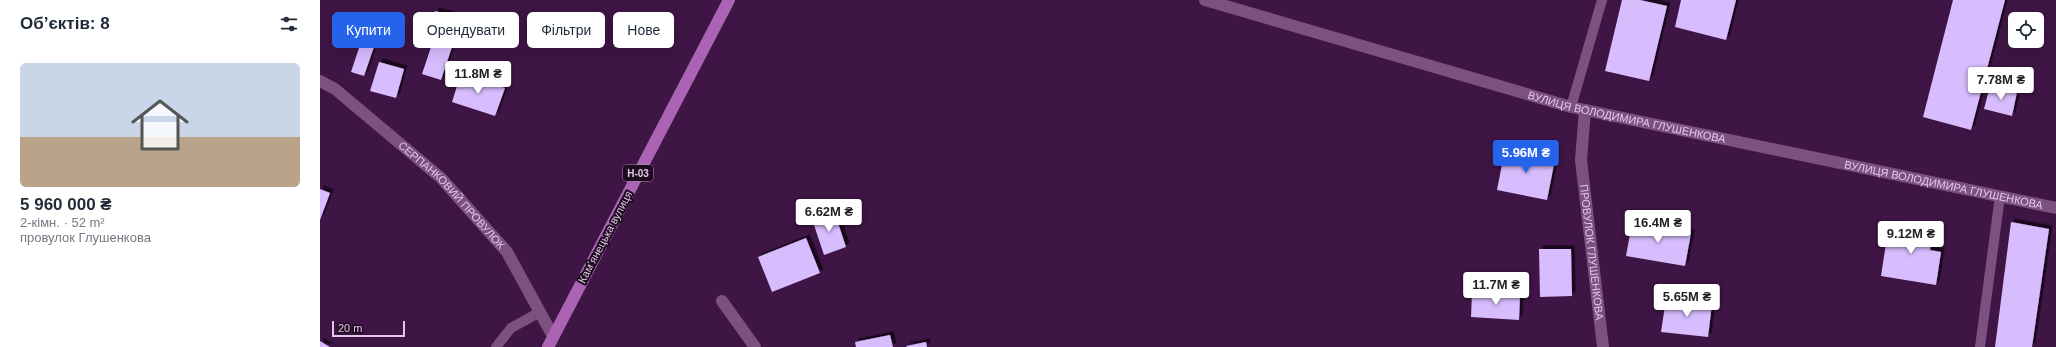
<!DOCTYPE html>
<html lang="uk">
<meta charset="utf-8">
<style>
body{margin:0;font-family:Arial,sans-serif;background:#f2f2f3;color:#1f2937;height:100vh;display:flex;flex-direction:column;font-size:15px;white-space:nowrap}
*{box-sizing:border-box;margin:0}
p{font-size:13px;color:#747a83}
.icon{flex:none;width:22px;height:22px;fill:none;stroke:currentColor;stroke-width:2;stroke-linecap:round;stroke-linejoin:round}
.map{position:relative;flex:1;overflow:hidden}
.sheet{display:flex;flex-direction:column;background:#fff;width:320px}
.sheet>*{flex:none}
.hud{position:absolute;left:12px;top:12px;width:380px;height:36px;display:flex;gap:8px}
.fabs{position:absolute;left:1688px;top:12px;display:grid;gap:8px}
.fabs a{display:grid;place-items:center;width:36px;height:36px;border-radius:6px;background:#fff;box-shadow:0 4px 16px #0002;font-size:20px}
.scale{position:absolute;left:12px;bottom:10px;width:73px;box-sizing:border-box;padding-left:4px;border:2px solid #e2c9e5;border-top:0;font-size:11px;line-height:14px;white-space:nowrap;color:#e2c9e5;-webkit-text-stroke:3px #1c0a1e;paint-order:stroke}
.price{position:absolute;translate:-50% -34px;padding:0 9px;border-radius:4px;background:#fff;color:#222;font-size:13px;line-height:26px;filter:drop-shadow(0 1px 2px #0008)}
.price::after{content:'';position:absolute;left:50%;top:24px;width:12px;height:9px;margin-left:-6px;background:inherit;clip-path:polygon(0 0,100% 0,50% 100%)}
.price.active{background:#2563eb;color:#fff}
ul{padding:0;list-style:none}
li{display:grid;align-content:center;gap:8px;height:212px;padding:0 20px}
li span{display:grid;place-items:center;height:124px;border-radius:6px;color:#555}
li>.icon{margin-inline-start:auto}
span .icon{width:72px;height:72px;fill:#fffc;stroke-width:1}
li b{font-size:17px}
h2{display:flex;justify-content:space-between;align-items:center;height:48px;padding:0 20px;font-size:17px}
.pill{padding:0 14px;border-radius:6px;background:#fff;box-shadow:0 4px 16px #0002;font-size:14px;line-height:36px}
.pill.active{background:#2563eb;color:#fff}
main{display:flex;flex:1;min-height:0}
.map>svg:first-child{display:block}
</style>
<main>
<section class="sheet">
<h2>Об’єктів: 8<svg class="icon" aria-label="filters" viewBox="0 0 24 24"><path d="M4 7h16M4 17h16"/><circle cx="9" cy="7" r="2"/><circle cx="15" cy="17" r="2"/></svg></h2>
<ul>
<li><span style="background:linear-gradient(#c9d6e8 60%,#b9a48a 0)"><svg class="icon" aria-label="home" viewBox="0 0 24 24"><path d="M3 11l9-7 9 7M6 9v11h12V9"/></svg></span><div><b>5 960 000 ₴</b><p>2-кімн. · 52 m²</p><p>провулок Глушенкова</p></div></li>
</ul>
</section>
<div class="map">
<svg width="1736" height="347" viewBox="0 0 1736 347">
<defs>
<filter id="shadow"><feDropShadow dx="3.5" dy="-3.5" stdDeviation="0" flood-color="#0009"/></filter>
</defs>
<rect width="100%" height="100%" fill="#3e1544"/>
<g fill="#d7bcfe" filter="url(#shadow)">
<polygon points="1302,0 1320,0 1347,6 1329,81 1285,71"/>
<polygon points="1361,0 1416,0 1406,40 1355,27"/>
<polygon points="1633,0 1685,0 1651,130 1603,117"/>
<polygon points="115,11 143,18 138,37 110,30"/>
<polygon points="44,33 57,38 44,76 31,72"/>
<polygon points="114,38 133,44 121,80 102,74"/>
<polygon points="59,62 84,69 76,98 50,91"/>
<polygon points="141,73 185,88 175,116 132,102"/>
<polygon points="1670,86 1697,92 1692,116 1664,109"/>
<polygon points="1185,149 1235,159 1227,200 1177,190"/>
<polygon points="0,189 10,193 0,220"/>
<polygon points="514,211 526,247 504,255 492,219"/>
<polygon points="1691,222 1729,229 1712,347 1675,347"/>
<polygon points="1312,223 1371,233 1365,266 1306,256"/>
<polygon points="1569,224 1613,230 1610,250 1621,252 1616,285 1561,276"/>
<polygon points="486,238 500,273 452,292 438,257"/>
<polygon points="1219,249 1251,249 1252,296 1220,297"/>
<polygon points="1152,293 1200,296 1199,320 1151,317"/>
<polygon points="1346,299 1392,304 1388,337 1341,332"/>
<polygon points="570,335 573,347 536,347 535,342"/>
<polygon points="0,341 10,347 0,347"/>
<polygon points="606,342 607,347 587,347 586,346"/>
</g>
<g fill="none" stroke-linecap="round" stroke-linejoin="round">
<g stroke="#7d5082" stroke-width="10">
<polyline points="1251,107 1282,0"/>
<polyline points="176,347 191,328 220,312"/>
<polyline points="1660,347 1680,196"/>
</g>
<g stroke="#7d5082" stroke-width="12">
<path id="s1" d="M885 0 1251 107 1736 208"/>
<path id="s2" d="M0 81 15 89 121 178 187 252 233 336"/>
<path id="s3" d="M1265 110 1261 160 1283 347"/>
<polyline points="402,301 435,347"/>
</g>
<polyline stroke="#aa64b3" stroke-width="12" points="228,347 409,0"/>
</g>
<g text-anchor="middle" dominant-baseline="central" stroke-width="4" stroke-linejoin="round" paint-order="stroke">
<rect fill="#1c0a1e" stroke="#a790a9" stroke-width="1" x="303" y="165" width="30" height="16" rx="3"/>
<g font-size="10" font-weight="bold" fill="#e2c9e5">
<text x="318" y="173">Н-03</text>
</g>
<g font-size="11" fill="#e2c9e5" stroke="#1c0a1e">
<text stroke="none"><textPath href="#s1" startOffset="438">ВУЛИЦЯ ВОЛОДИМИРА ГЛУШЕНКОВА</textPath></text>
<text stroke="none"><textPath href="#s1" startOffset="762">ВУЛИЦЯ ВОЛОДИМИРА ГЛУШЕНКОВА</textPath></text>
<text stroke="none"><textPath href="#s2" startOffset="175">СЕРПАНКОВИЙ ПРОВУЛОК</textPath></text>
<text transform="translate(285 237) rotate(-62)">Камʼянецька вулиця</text>
<text stroke="none"><textPath href="#s3" startOffset="143">ПРОВУЛОК ГЛУШЕНКОВА</textPath></text>
</g>
</g>
</svg>
<div class="fabs">
<a><svg class="icon" aria-label="locate" viewBox="0 0 24 24"><circle cx="12" cy="12" r="6"/><path d="M12 2v4M12 18v4M2 12h4M18 12h4"/></svg></a>
</div>
<div class="scale">20 m</div>
<b class="price" style="left:158px;top:95px">11.8M ₴</b>
<b class="price" style="left:1681px;top:101px">7.78M ₴</b>
<b class="price active" style="left:1206px;top:174px">5.96M ₴</b>
<b class="price" style="left:509px;top:233px">6.62M ₴</b>
<b class="price" style="left:1338px;top:244px">16.4M ₴</b>
<b class="price" style="left:1591px;top:255px">9.12M ₴</b>
<b class="price" style="left:1176px;top:306px">11.7M ₴</b>
<b class="price" style="left:1367px;top:318px">5.65M ₴</b>
<div class="hud">
<a class="pill active">Купити</a>
<a class="pill">Орендувати</a>
<a class="pill">Фільтри</a>
<a class="pill">Нове</a>
</div>
</div>
</main>
